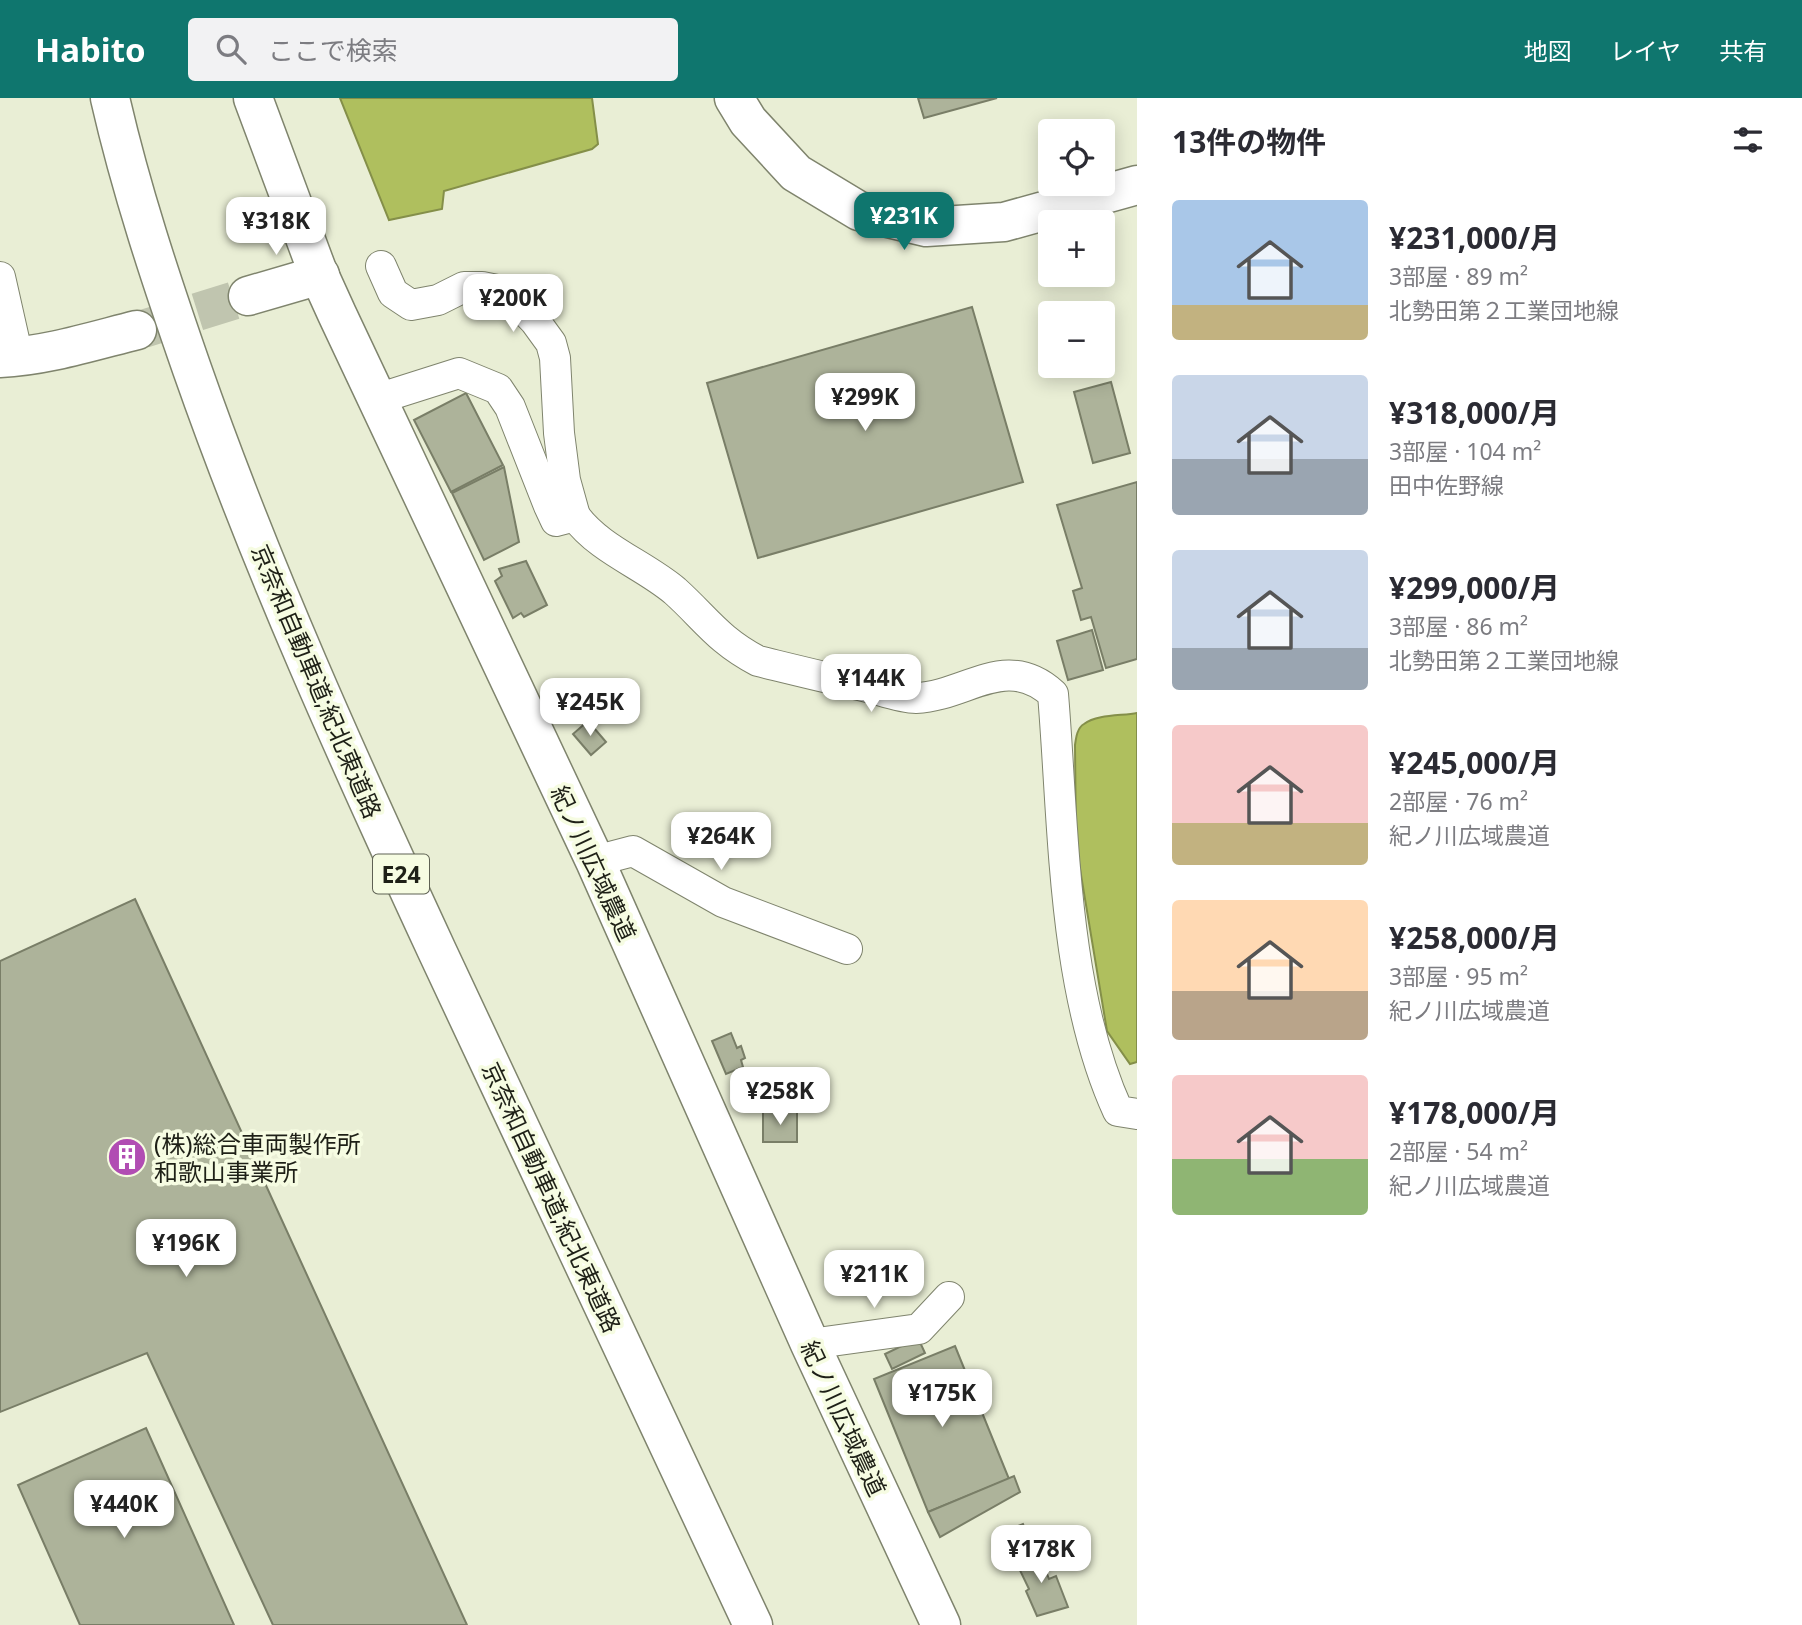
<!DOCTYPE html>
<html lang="ja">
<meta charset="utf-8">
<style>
body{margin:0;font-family:"Noto Sans","Noto Sans JP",sans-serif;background:#f2f2f3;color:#2b2b33;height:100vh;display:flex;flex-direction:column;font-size:26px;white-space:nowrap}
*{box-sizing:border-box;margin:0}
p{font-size:23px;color:#7c7c81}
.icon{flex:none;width:38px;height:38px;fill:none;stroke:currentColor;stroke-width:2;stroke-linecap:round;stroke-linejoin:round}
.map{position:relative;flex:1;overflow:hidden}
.panel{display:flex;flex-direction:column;background:#fff;width:665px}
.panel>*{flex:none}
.controls{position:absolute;left:1038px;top:21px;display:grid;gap:14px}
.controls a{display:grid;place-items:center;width:77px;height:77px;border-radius:7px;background:#fff;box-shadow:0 4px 18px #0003;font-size:35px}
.price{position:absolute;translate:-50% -60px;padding:0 16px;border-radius:14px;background:#fff;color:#222;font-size:23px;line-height:46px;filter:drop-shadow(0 2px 4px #0008)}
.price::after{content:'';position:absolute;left:50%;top:42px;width:21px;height:16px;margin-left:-10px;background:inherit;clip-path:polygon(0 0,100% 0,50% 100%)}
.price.current{background:#0f766e;color:#fff}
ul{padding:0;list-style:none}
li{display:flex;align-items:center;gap:21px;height:175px;padding:0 35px}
li span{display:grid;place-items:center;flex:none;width:196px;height:140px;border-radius:7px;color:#555}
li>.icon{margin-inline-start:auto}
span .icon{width:84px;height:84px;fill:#fffc;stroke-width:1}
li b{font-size:30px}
h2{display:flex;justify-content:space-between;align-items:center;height:84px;padding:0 35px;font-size:30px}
header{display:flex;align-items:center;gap:42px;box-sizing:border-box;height:98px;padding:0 35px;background:#0f766e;color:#fff}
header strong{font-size:33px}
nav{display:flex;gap:38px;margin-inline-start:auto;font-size:24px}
.search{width:490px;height:63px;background:#f2f2f3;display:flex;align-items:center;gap:18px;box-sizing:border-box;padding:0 24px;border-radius:7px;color:#7c7c81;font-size:26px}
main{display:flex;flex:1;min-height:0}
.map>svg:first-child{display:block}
</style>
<header>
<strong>Habito</strong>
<div class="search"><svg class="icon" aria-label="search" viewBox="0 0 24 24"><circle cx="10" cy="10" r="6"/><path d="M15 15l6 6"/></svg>ここで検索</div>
<nav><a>地図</a><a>レイヤ</a><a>共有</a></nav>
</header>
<main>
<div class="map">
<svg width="1137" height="1527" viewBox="0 0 1137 1527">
<rect width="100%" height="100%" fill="#e9eed5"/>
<g fill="#afbf5e" stroke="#848f49" stroke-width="2">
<polygon points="340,0 592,0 598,46 592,51 444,93 442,111 389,122"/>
<path d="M1137 615V964L1130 966 1107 933 1076 747 1075 647C1076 640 1077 630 1084 626 1097 616 1122 618 1137 615Z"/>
</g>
<g fill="#adb39a" stroke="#797e67" stroke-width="2">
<polygon points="918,0 997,0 924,20"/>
<polygon points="972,209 1023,384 758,460 707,285"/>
<polygon points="1111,284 1130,355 1093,365 1074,294"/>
<polygon points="466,295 503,367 451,394 414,322"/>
<polygon points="504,369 519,444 484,462 452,395"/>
<polygon points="1137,384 1137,561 1106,570 1091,519 1081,522 1073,493 1082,490 1057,407"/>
<polygon points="526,463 547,507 524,519 521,515 513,520 495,483 502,478 499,471"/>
<polygon points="1092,532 1103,572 1068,582 1057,543"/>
<polygon points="588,623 606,644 591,657 573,636"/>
<polygon points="135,801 467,1527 273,1527 147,1255 0,1314 0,863"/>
<polygon points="731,935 737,950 741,948 745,960 741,962 743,969 726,976 712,943"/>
<rect x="763" y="1014" width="34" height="30"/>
<polygon points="918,1240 925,1255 892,1271 885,1256"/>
<polygon points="955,1248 1009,1381 928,1414 874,1281"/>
<polygon points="146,1330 234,1527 80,1527 18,1387"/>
<polygon points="1014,1378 1020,1394 940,1439 928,1414"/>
<polygon points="1023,1426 1031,1446 1012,1454 1004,1434"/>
<polygon points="1037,1450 1049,1481 1056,1478 1068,1509 1037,1518 1026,1493 1029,1491 1015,1462"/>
</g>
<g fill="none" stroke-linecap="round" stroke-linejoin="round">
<polyline stroke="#c0c5af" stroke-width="38" stroke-dasharray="38 19" stroke-linecap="butt" points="143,231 248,198"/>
<g stroke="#7f846d" stroke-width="32">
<g id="minor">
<polyline points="381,168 393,195 411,207 438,202 464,189 482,189 507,194 535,223 551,245 555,260 559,335 565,382 575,418"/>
<polyline points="0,179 18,259"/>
<path d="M377 301 459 275 498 291 510 309 549 408 556 423 575 418C600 452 643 466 675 493 706 521 718 542 758 563 795 572 831 581 868 589 883 593 901 600 916 600 967 598 1006 553 1053 596 1064 728 1062 891 1118 1013L1137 1016"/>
<polyline points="595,763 633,753 723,804 847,851"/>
<polyline points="810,1246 919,1231 949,1199"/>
</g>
</g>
<g stroke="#7f846d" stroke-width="41">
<g id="tertiary">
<polyline points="253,0 317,172 337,216 595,763 810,1246 941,1527"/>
<polyline points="734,0 748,23 796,75 859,113 926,129 1004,124 1137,87"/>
<polyline points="248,198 320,177"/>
<path d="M0 260C46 258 93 243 137 232"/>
</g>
</g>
<g stroke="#7f846d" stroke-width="41">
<path id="motorway" d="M110 0C131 92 161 182 192 271 262 471 349 663 438 855 543 1079 648 1303 753 1527"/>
</g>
<use href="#minor" stroke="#fff" stroke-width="30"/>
<use href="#tertiary" stroke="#fff" stroke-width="38"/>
<use href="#motorway" stroke="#fff" stroke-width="38"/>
</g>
<defs>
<g id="building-disc" transform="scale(2.0125)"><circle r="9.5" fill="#b14db3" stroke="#f6fce2"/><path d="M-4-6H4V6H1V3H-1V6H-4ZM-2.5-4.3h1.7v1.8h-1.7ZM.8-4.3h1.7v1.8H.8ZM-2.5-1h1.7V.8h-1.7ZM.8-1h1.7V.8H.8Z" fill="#fff"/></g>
</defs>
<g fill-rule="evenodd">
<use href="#building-disc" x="127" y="1059"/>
</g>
<g text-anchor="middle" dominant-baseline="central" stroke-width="7" stroke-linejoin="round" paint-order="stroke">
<rect fill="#f6fce2" stroke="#5f6254" stroke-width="2" x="373" y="756.5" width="56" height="39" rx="5"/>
<g font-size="23" font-weight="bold" fill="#1e2017">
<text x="401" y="776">E24</text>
</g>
<g font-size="24" fill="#1e2017" stroke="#f6fce2">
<text transform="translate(317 583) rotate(67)">京奈和自動車道;紀北東道路</text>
<text transform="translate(594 765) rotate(65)">紀ノ川広域農道</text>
<text transform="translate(552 1099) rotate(65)">京奈和自動車道;紀北東道路</text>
<text transform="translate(844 1320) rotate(65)">紀ノ川広域農道</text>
</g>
<g font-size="24" fill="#1e2017" stroke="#f6fce2" text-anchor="start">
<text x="154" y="1045">(株)総合車両製作所<tspan x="154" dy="28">和歌山事業所</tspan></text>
</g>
</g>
</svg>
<div class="controls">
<a><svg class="icon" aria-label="locate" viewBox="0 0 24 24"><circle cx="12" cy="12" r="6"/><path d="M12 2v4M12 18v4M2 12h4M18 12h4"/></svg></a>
<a>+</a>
<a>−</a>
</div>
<b class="price current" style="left:904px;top:154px">¥231K</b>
<b class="price" style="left:276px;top:159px">¥318K</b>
<b class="price" style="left:513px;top:236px">¥200K</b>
<b class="price" style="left:865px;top:335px">¥299K</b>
<b class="price" style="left:871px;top:616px">¥144K</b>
<b class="price" style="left:590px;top:640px">¥245K</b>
<b class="price" style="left:721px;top:774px">¥264K</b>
<b class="price" style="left:780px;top:1029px">¥258K</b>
<b class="price" style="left:186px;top:1181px">¥196K</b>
<b class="price" style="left:874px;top:1212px">¥211K</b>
<b class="price" style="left:942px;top:1331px">¥175K</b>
<b class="price" style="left:124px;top:1442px">¥440K</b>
<b class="price" style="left:1041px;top:1487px">¥178K</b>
</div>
<section class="panel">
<h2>13件の物件<svg class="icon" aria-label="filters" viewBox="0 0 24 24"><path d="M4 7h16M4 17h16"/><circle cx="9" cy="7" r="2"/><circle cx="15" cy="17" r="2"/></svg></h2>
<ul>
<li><span style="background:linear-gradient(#a9c7e8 75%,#c2b280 0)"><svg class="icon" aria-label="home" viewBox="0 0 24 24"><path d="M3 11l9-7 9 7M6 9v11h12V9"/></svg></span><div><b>¥231,000/月</b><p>3部屋 · 89 m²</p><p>北勢田第２工業団地線</p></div></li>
<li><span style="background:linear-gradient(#c9d6e8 60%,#9aa5b1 0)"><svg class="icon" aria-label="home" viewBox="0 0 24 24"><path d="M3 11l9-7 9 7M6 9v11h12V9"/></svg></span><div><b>¥318,000/月</b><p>3部屋 · 104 m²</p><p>田中佐野線</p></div></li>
<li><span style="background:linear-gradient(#c9d6e8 70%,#9aa5b1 0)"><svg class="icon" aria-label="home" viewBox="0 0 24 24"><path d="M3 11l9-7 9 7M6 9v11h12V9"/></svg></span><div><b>¥299,000/月</b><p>3部屋 · 86 m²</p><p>北勢田第２工業団地線</p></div></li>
<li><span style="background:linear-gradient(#f6c9c9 70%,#c2b280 0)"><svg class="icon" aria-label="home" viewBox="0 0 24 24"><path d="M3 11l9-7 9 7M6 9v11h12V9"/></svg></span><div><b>¥245,000/月</b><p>2部屋 · 76 m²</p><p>紀ノ川広域農道</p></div></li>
<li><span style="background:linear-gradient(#ffd9b3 65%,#b9a48a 0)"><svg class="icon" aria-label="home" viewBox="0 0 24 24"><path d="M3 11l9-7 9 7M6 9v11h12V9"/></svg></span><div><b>¥258,000/月</b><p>3部屋 · 95 m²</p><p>紀ノ川広域農道</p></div></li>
<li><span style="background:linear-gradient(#f6c9c9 60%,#8fb573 0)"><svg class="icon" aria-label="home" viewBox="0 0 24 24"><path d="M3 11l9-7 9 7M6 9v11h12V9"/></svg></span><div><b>¥178,000/月</b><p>2部屋 · 54 m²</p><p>紀ノ川広域農道</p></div></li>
</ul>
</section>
</main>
